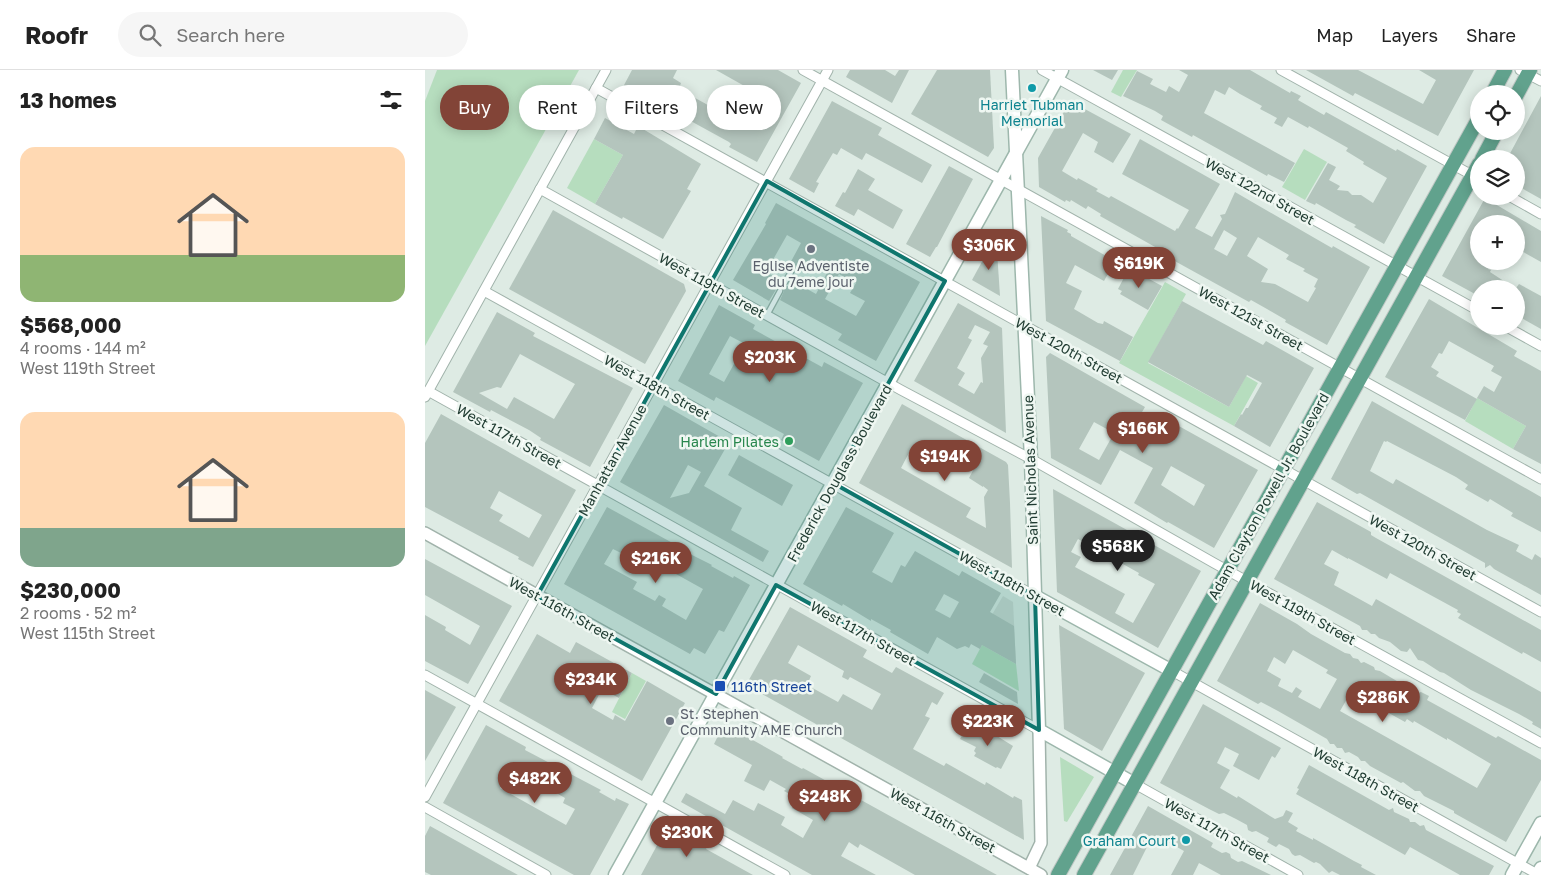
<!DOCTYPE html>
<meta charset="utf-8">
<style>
body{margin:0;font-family:"Golos Text",sans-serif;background:#f6f6f6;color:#222;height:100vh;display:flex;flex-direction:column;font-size:19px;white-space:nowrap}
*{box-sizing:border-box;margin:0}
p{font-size:16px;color:#767676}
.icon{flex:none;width:28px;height:28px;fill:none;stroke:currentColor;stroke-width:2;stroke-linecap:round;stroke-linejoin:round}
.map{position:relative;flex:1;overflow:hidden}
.panel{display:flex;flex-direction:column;background:#fff;width:425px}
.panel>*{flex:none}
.banner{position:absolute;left:15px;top:15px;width:475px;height:45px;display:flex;gap:10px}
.fabs{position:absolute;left:1045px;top:15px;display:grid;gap:10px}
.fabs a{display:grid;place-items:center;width:55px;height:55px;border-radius:50%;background:#fff;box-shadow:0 2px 12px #0003;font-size:25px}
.price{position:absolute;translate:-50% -42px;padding:0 11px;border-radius:18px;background:#824437;color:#fff;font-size:16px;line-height:32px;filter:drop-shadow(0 1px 2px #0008)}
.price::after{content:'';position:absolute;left:50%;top:30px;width:15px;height:11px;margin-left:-8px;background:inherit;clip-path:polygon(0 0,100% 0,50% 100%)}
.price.selected{background:#222;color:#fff}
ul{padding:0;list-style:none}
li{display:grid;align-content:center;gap:10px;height:265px;padding:0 20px}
li span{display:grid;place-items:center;height:155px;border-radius:15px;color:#555}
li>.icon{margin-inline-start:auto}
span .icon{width:90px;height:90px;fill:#fffc;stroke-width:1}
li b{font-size:21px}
h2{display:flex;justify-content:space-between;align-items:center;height:60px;padding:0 20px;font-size:21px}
.tag{padding:0 18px;border-radius:22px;background:#fff;box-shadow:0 2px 12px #0003;font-size:18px;line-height:45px}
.tag.selected{background:#824437;color:#fff}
header{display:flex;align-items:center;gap:30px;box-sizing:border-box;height:70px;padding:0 25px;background:#fff;border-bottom:1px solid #e0e0e0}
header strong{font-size:24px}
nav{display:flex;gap:28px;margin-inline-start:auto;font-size:18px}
.search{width:350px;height:45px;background:#f6f6f6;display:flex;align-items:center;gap:12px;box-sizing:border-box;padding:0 18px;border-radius:28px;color:#767676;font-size:19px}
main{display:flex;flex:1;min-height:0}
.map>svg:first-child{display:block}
</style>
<header>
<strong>Roofr</strong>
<div class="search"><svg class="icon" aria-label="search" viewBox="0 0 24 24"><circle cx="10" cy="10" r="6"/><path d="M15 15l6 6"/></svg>Search here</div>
<nav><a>Map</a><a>Layers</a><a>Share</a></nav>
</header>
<main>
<section class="panel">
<h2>13 homes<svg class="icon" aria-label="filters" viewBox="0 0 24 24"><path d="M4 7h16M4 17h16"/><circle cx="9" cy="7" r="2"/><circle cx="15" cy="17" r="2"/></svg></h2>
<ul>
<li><span style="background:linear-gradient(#ffd9b3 70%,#8fb573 0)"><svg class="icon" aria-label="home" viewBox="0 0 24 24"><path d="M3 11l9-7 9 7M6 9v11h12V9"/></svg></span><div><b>$568,000</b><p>4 rooms · 144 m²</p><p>West 119th Street</p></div></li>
<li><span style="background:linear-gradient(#ffd9b3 75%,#7fa58c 0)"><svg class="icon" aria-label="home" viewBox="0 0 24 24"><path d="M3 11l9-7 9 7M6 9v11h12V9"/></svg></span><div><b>$230,000</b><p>2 rooms · 52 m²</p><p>West 115th Street</p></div></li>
</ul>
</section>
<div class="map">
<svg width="1116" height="805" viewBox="0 0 1116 805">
<rect width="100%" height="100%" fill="#deebe4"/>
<polygon fill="#cddad3" points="578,526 588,532 591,594 551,572"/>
<g fill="#b6ddbe">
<polygon points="12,0 154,0 0,276 0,31"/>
<polygon points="698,0 712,0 696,27 686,22"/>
<polygon points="169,69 198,85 170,134 142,118"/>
<polygon points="879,79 902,92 880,130 857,117"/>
<polygon points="740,212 761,224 723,293 804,337 821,306 833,313 809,356 694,293"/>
<polygon points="1052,328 1101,356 1088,379 1040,351"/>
<polygon points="557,575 591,594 594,621 547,594"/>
<polygon points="207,603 221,611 200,649 187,642"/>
<polygon points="635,687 669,707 642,752 639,751"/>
</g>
<g fill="#b4c5bd" fill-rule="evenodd">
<polygon points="207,0 252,0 248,8 256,13 254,19 290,39 294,34 326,51 339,27 291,0 353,0 376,13 332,92 304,77 306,74 304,72 242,38 241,40 234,37 198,17"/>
<polygon points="425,0 460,0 470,6 474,0 484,0 467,33 421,7"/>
<polygon points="512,0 565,0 569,78 563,87 486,44"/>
<polygon points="668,0 693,0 687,10"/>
<polygon points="754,0 825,0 865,23 866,21 876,26 873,30 899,45 901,42 971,81 972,79 1002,96 959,174 929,157 931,155 921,150 891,133 890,135 881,131 903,93 911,97 904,110 915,116 912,120 923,121 927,125 936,125 948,133 962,108 938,94 939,92 921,81 923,78 884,56 883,58 863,47 857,57 849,53 852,48 835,39 837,36 815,24 804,17 800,25 790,20 779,43 870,93 859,112 843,104 842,106 768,65 767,67 736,50 738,46 730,41 698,26 712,1 728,9 725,14 741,22 744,16 754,22 763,5"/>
<polygon points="881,0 933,0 998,34 1011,10 994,0 1049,0 1013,66 930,23 928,26"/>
<polygon points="1116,26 1116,129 1091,115 1091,89 1082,89"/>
<polygon points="407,31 457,58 453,65 507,95 497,113 441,83 437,90 416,78 412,85 408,83 391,112 394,113 389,123 364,109"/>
<path d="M645 31 706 64 688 93 669 82 673 72 658 63 637 101 652 110 653 108 673 119 671 121 684 128 686 126 750 161 752 158 753 159 764 140 697 104 715 69 795 114 770 158 787 167 797 149 795 145 800 144 810 122 900 174 907 178 908 176 945 197 902 275 860 252 861 250 842 239 826 230 824 232 737 184 739 182 675 146 676 144 663 136 661 139 646 130 645 132 641 130 640 132 614 117 613 88ZM799 160 812 168 802 186 789 179ZM833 167 864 185 861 189 880 199 878 201 893 209 889 217 891 218 883 232 850 214 836 212 843 199 822 186Z"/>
<polygon points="180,48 209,64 213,56 276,94 262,119 266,121 238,169 198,147 197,149 170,134 198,85 169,69"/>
<polygon points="524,96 548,109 512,177 511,177 505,187 481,174"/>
<polygon points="433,99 450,109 443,120 478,140 468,159 433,139 429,146 410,136 418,122 420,123"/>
<polygon points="1060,128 1116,161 1116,192 1091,178 1091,154 1054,154 1054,191 1067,191 1063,199 1066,200 1065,202 1091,219 1054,219 1053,223 1051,222 1050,224 1017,206"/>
<path d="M351 133 495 212 451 291 413 270 417 264 355 230 359 221 357 218H352L344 231 308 210 341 154 340 153ZM362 165 376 173 363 197 373 202 376 197 385 202 392 190 405 197 391 224 368 211 366 216H358L356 211 341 202ZM414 204 431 213 425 223 440 231 431 246 400 229Z"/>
<polygon points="128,140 259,214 261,221 220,294 84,219"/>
<polygon points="616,146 643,160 642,162 646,164 646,166 690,191 679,211 650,195 641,213 657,221 649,239 673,253 678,254 679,251 708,267 695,291 621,251"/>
<polygon points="571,166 575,226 547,210"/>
<polygon points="704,198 737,216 723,240 695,224 697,221 693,219"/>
<polygon points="1094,214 1116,226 1116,259 1091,245 1091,218"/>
<polygon points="1004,229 1092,281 1089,286 1116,301 1116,394 1088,379 1101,356 1052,328 1059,316 1069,322 1077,307 1066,301 1069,296 1024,271 1017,284 1014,283 1006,297 1014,302 1011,306 1052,329 1040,350 960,307"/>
<polygon points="757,231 838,275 841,271 889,298 845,377 809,356 816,344 817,345 821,338 823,338 837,313 822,305 804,337 723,292"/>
<path d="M533 233 577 258 581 363 489 311ZM550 255 565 262 558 274 563 276 556 288 558 313 556 312 549 324 533 315 540 303 532 298 547 270 543 268Z"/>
<path d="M294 235 330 255 328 259 397 297 399 292 438 313 394 391 356 370 359 364 291 327 289 331 253 311ZM305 266 320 274 299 312 284 304Z"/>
<path d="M72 242 110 263 108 266 208 318 165 397 115 370 116 368 104 360 66 340 65 342 28 322ZM95 284 150 314 129 349 89 327 82 339 54 323 72 317 76 318Z"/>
<path d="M625 283 720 337 710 354 742 373 752 355 833 400 789 478 743 452 742 453 709 433 728 398 695 380 676 415 626 388 621 287ZM669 352 689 363 674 390 654 379ZM746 396 780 415 769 436 736 415Z"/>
<polygon points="947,331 1116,427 1116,462 1086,446 1088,443 1065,429 1063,432 1040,419 1043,415 1031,407 962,371 961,372 959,371 945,401 968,414 971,409 1062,460 1094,475 1091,481 1107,490 1110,484 1116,488 1116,525 1069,499 1065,495 1060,498 1060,493 935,423 932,424 906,409"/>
<path d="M477 334 581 392 583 395 585 433 587 498 434 413ZM486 379 499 386 502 381 522 392 519 398 526 402 539 382 553 391 544 408 558 417V416L563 420 559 427 561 458 541 447 546 438 476 398Z"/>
<path d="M239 335 304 372 279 416 317 438 306 460 344 481 338 492 195 412ZM263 395 276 402 264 423 245 428Z"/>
<path d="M16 344 151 420 108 497 93 489 94 487 0 437V373ZM74 421 117 445 104 468 74 451 78 445 65 438Z"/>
<polygon points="314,385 368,415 357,436 303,405"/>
<path d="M628 419 776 501 733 578 632 522ZM653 469 714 503 713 505 730 514 708 553 690 543 700 524 650 497 656 487 646 482Z"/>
<polygon points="892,432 946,462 946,465 951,468 1116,560 1116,592 1098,582 1097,584 1033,548 1036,544 1032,542 1033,540 965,503 962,509 923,488 923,489 907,480 899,494 914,502 909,515 947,536 951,529 1116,622 1116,659 1107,654 1108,652 1094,644 1046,620 1019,603 1015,602 998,591 993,590 985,578 982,582 976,581 965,572 954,568 950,564 946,564 942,560 937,560 935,556 849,509"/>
<path d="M182 437 264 482 263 483 287 495 286 496 308 508 309 506 325 515 299 562 294 560 280 584 269 578 265 584 139 514ZM188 479 202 486 206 479 278 519 261 550 237 536 241 529 234 525 230 531 208 519 212 512 179 494Z"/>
<path d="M421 437 469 463 447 502 467 513 476 495 480 497 490 481 534 506 537 501 576 523 565 542 589 556 591 594 557 575 555 579 546 574 544 578 540 576 532 579 512 567 503 584 465 562 466 560 446 549V551L418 534 417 536 378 514ZM519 524 534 532 525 548 510 540Z"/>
<polygon points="0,489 87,536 43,614 0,591 0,545 21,557 20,560 45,575 55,556 0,525"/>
<path d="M835 533 872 554 886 564 920 583 925 584 928 588 933 589 936 593 939 592 949 597 950 600 955 601 992 623 996 622 1004 626 1002 630 1071 668 1073 666 1116 690V710L1081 772 1029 743V741L999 726 995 721H990L978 712 976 713 945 696 940 691H936L933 687 924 682 920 683 917 678H912L909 674H905L902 669 853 641 836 632 833 634 792 611ZM868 580 903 600 901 603 912 609 895 639 873 627 877 621 871 617 867 623 853 616 856 609 842 601 849 587 860 594ZM926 622 980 652 982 649 988 653 989 651 1022 670V668L1066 694 1052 718 915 641Z"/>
<path d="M365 537 442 580 438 587 467 603 471 597 519 623 512 635 507 632 500 646 505 648 488 679 519 696 521 693 560 715 561 712 588 728 589 726 597 730 599 770 321 615ZM373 575 419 601 417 607 423 610 425 607 456 624 447 640 418 624 413 632 382 615 386 606 363 593Z"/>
<polygon points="634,555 720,603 677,681 639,659"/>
<polygon points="112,564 145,583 151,572 207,603 194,628 177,619 167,638 188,650 190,645 200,651 222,611 260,633 217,711 74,631"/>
<polygon points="559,603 592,622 593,634 554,612"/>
<polygon points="0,620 31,637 0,691"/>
<polygon points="778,634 856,678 850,688 847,686 834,710 808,696 814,684 800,677 792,693 805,700 795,718 812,728 813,726 850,749 858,746 861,740 868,743 863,752 873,758 871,761 888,770 888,768 929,791 937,795 936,797 951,805 915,805 907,801 904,803 895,794 891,792 889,793 875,785 870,786 867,784 864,779 854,774 851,777 842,772 844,768 831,761 827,762 823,760 822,755 811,749 799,743 794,744 784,739 735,713"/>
<polygon points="299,654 358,687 357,688 377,699 378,698 572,805 490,805 435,774 433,778 424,772 416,786 451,805 387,805 295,754 256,732 261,723 300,744 308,730 329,741 333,733 360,747 356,755 378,768 388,750 367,738 372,728 359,721 361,719 345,710 339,721 319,711 327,695 289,674"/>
<path d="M61 655 101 677 100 680 176 720 174 722 190 731 191 728 204 734 165 805H149L18 733ZM86 698 114 714 112 719 118 722 121 717 140 728 138 733 150 739 141 755 75 718Z"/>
<polygon points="542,656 558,665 560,661 563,662 564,661 588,676 576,699 572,697 571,698 549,686 551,683 549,681 551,677 535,669"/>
<polygon points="884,695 964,740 968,738 969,742 984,749 985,752 990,752 995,756 999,755 1001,760 1069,796 1064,805 1035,805 985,777 980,785 871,724 874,719 872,718"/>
<polygon points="723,736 788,773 786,777 797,783 801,782 805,784 806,788 813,792 817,791 846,805 796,805 774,793 768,805 746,805 759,781 731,765 726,773 724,773 708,805 685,805"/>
<polygon points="243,755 282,777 281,779 328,805 216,805"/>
<polygon points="5,756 71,793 93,805 6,805 0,802 0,766"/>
</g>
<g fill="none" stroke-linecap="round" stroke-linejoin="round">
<g stroke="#a1b3ab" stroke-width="7">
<g id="service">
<polyline points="360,212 366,202"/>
<polyline points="342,245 355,221"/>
</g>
</g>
<g stroke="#a1b3ab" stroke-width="11">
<g id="minor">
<polyline points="378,0 1116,409"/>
<polyline points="617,0 1054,241"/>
<polyline points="856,0 1054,109"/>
<polyline points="1095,0 1116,11"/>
<polyline points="171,18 1116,542"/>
<polyline points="115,119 476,320 606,389 789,493 1116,673"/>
<polyline points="1084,126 1116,144"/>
<polyline points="59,221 610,526"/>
<polyline points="1080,256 1116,276"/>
<polyline points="3,321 614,660"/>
<polyline points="0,327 181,0"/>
<polyline points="747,601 1114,805"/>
<polyline points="0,605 360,805"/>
<polyline points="710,714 873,805"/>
<polyline points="0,727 403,0"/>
<polyline points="0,737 121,805"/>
</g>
</g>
<g stroke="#a1b3ab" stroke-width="14">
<g id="tertiary">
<polyline points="0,463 616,805"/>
<polyline points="604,798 616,773 614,660"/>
</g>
</g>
<g stroke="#9db7ac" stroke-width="15">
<g id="secondary">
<polyline points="587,0 606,389 614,660 710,714"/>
<polyline points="610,526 747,601"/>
<polyline points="190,805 637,0"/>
<polyline points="1087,805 1116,753"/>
<polyline points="1112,805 1116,798"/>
</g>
</g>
<g stroke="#c0c8c5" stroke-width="16">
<g id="primary">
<polyline points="1067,24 1080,0"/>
<polyline points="1091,26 1105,0"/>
<polyline points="1057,89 1072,61"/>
<polyline points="633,805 1054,48"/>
<polyline points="659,805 1054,94"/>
</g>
</g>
<use href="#service" stroke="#fff" stroke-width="4.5"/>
<use href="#minor" stroke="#fff" stroke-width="9"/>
<use href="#tertiary" stroke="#fff" stroke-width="11"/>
<use href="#secondary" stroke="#fff" stroke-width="12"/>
<use href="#primary" stroke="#61a28d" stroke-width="14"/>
</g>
<path fill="#0f766e" fill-opacity="0.2" stroke="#0f766e" stroke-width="4" stroke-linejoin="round" d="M342 111 520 211 408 413 610 526 614 660 351 515 291 624 112 526Z"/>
<g fill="#0f9aa8" stroke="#eff7f2" stroke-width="2">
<circle cx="607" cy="18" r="5"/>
<circle cx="761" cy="770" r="5"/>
</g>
<g fill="#6b7280" stroke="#eff7f2" stroke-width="2">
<circle cx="386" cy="179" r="5"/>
<circle cx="245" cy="651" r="5"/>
</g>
<circle fill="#2e9e5b" stroke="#eff7f2" stroke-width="2" cx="364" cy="371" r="5"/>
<rect fill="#1a4fb4" stroke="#eff7f2" stroke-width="2" x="289" y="610" width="12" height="12" rx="2.5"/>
<g text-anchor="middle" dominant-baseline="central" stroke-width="5" stroke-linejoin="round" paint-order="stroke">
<g font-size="14" fill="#0d838f" stroke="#eff7f2">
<text x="607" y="34">Harriet Tubman<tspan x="607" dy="16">Memorial</tspan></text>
<text x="751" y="770" text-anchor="end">Graham Court</text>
</g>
<g font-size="14" fill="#1f3b31" stroke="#eff7f2">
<text transform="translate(835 121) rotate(29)">West 122nd Street</text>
<text transform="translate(287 215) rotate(29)">West 119th Street</text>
<text transform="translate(826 248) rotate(29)">West 121st Street</text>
<text transform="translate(644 280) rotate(29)">West 120th Street</text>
<text transform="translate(232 317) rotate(29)">West 118th Street</text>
<text transform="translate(84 366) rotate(29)">West 117th Street</text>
<text transform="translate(187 390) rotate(-61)">Manhattan Avenue</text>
<text transform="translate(605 400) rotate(-92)">Saint Nicholas Avenue</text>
<text transform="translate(414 403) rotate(-61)">Frederick Douglass Boulevard</text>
<text transform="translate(843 426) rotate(-61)">Adam Clayton Powell Jr. Boulevard</text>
<text transform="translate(998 477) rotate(29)">West 120th Street</text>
<text transform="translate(587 513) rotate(29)">West 118th Street</text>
<text transform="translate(137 539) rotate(29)">West 116th Street</text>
<text transform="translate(878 542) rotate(29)">West 119th Street</text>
<text transform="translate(438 563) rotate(29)">West 117th Street</text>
<text transform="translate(941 709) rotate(29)">West 118th Street</text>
<text transform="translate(518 750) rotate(29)">West 116th Street</text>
<text transform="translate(792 760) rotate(29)">West 117th Street</text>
</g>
<g font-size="14" fill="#5b616d" stroke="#eff7f2">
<text x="386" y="195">Eglise Adventiste<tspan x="386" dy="16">du 7eme jour</tspan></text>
<text x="255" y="643" text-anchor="start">St. Stephen<tspan x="255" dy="16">Community AME Church</tspan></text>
</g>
<g font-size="14" fill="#27864d" stroke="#eff7f2" text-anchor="end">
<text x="354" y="371">Harlem Pilates</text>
</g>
<g font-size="14" fill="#164399" stroke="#eff7f2" text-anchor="start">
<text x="306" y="616">116th Street</text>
</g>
</g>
</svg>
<div class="fabs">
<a><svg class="icon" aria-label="locate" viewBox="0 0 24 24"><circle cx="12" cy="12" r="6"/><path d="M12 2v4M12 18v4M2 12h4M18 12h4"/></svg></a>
<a><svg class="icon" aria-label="layers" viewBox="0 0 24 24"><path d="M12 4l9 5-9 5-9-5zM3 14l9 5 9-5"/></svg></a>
<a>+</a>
<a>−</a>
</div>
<b class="price" style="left:564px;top:201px">$306K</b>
<b class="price" style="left:714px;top:219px">$619K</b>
<b class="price" style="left:345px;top:313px">$203K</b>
<b class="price" style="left:718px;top:384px">$166K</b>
<b class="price" style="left:520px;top:412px">$194K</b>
<b class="price selected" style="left:693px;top:502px">$568K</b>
<b class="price" style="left:231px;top:514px">$216K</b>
<b class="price" style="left:166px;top:635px">$234K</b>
<b class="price" style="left:958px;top:653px">$286K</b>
<b class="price" style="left:563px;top:677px">$223K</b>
<b class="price" style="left:110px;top:734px">$482K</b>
<b class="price" style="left:400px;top:752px">$248K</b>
<b class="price" style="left:262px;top:788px">$230K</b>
<div class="banner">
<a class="tag selected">Buy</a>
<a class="tag">Rent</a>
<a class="tag">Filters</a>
<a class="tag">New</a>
</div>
</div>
</main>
